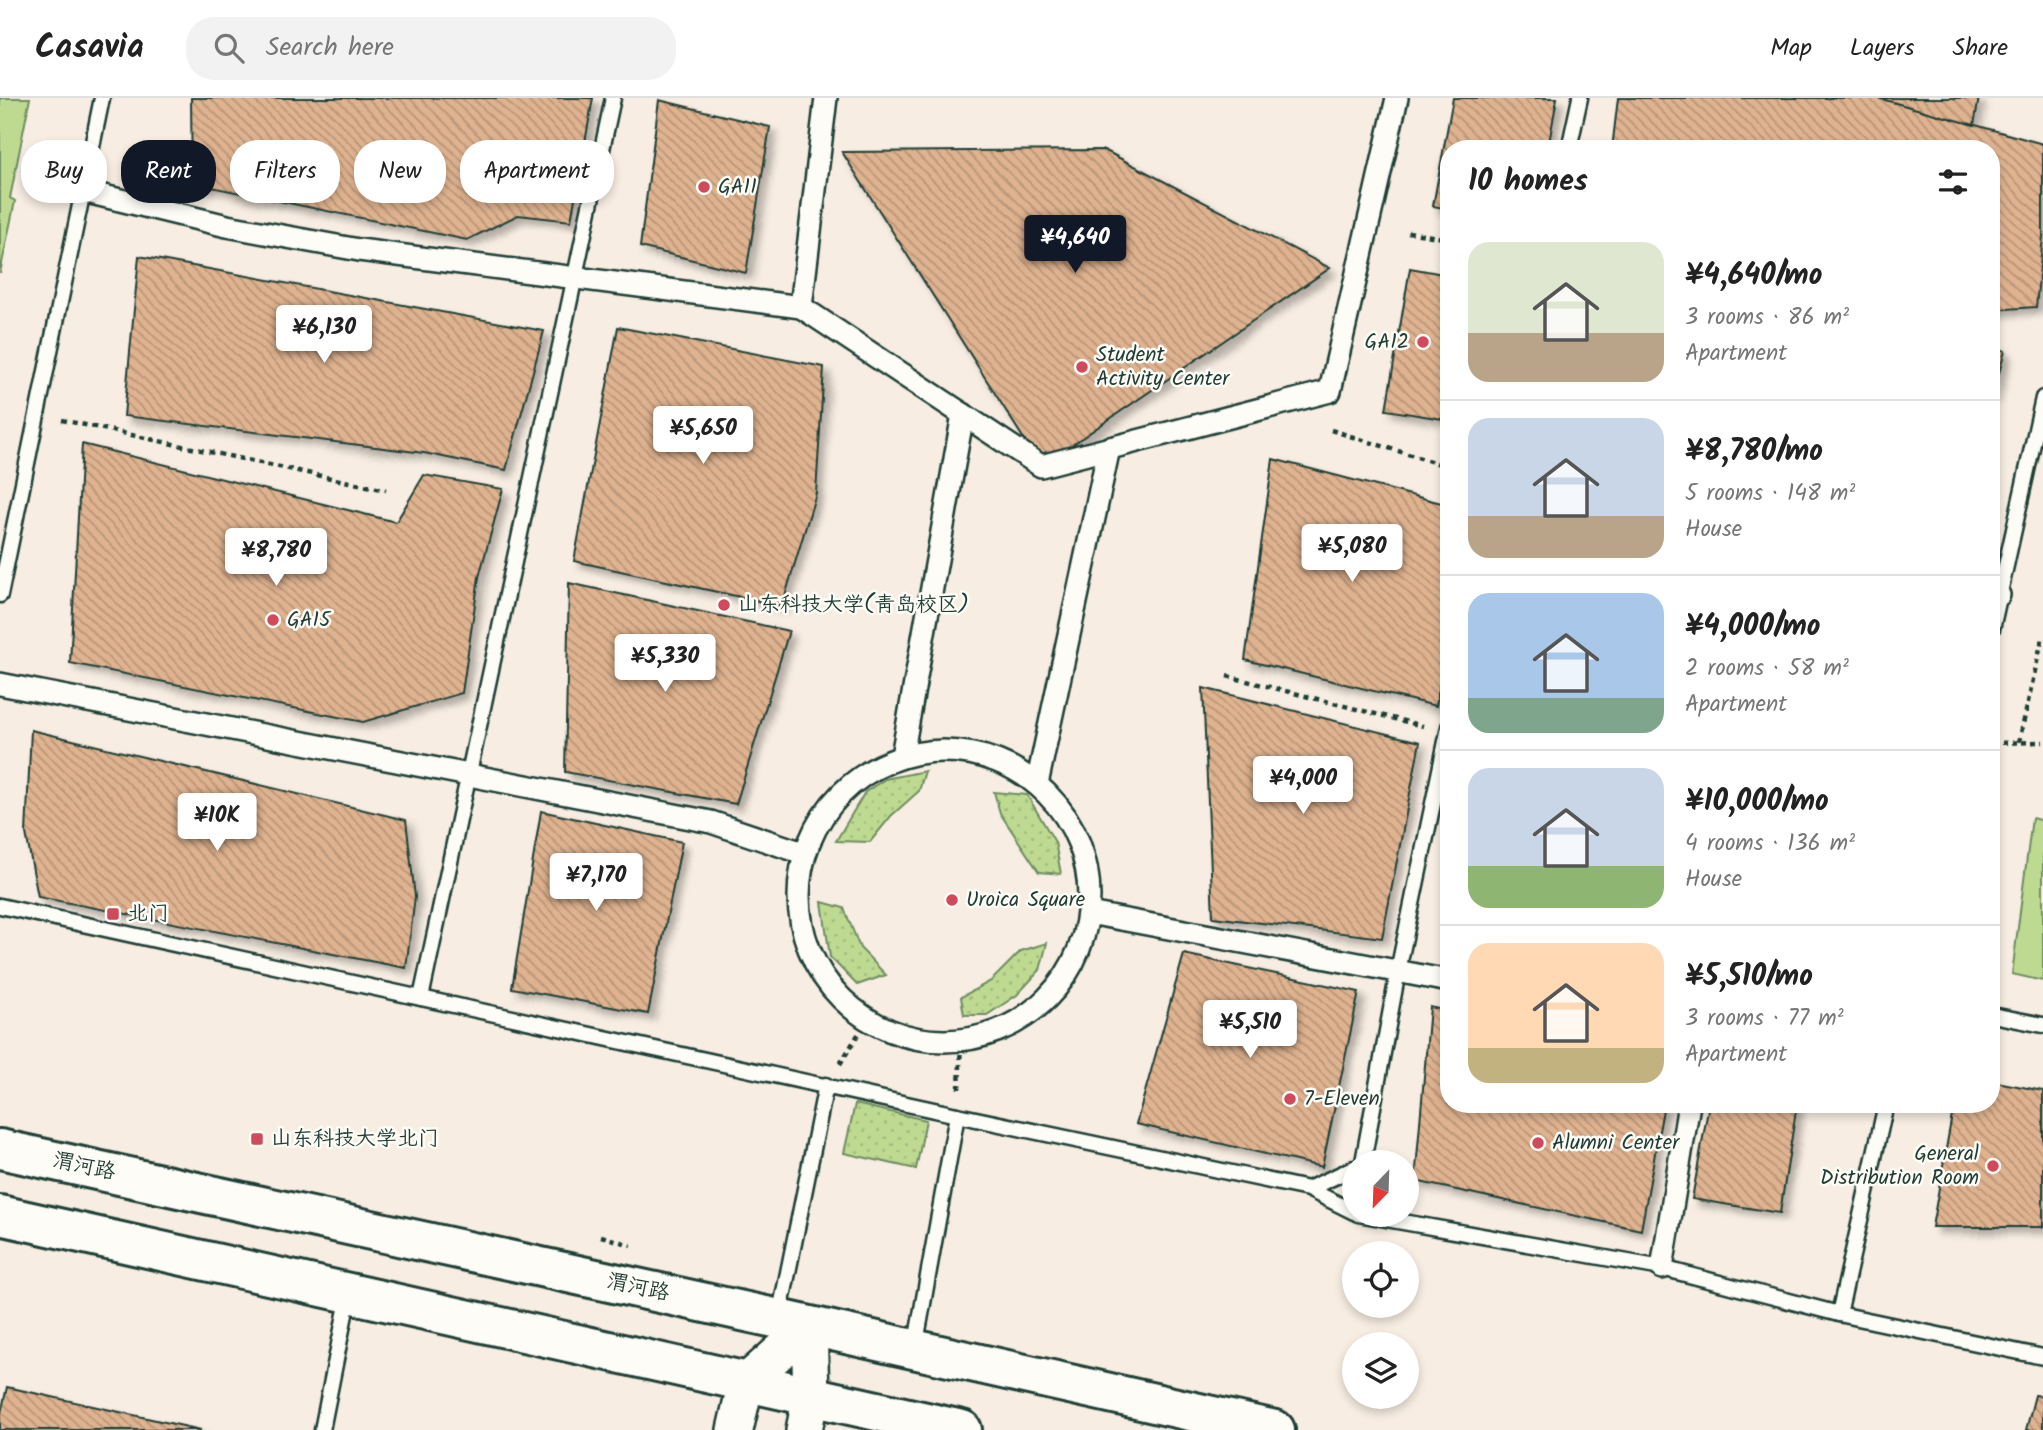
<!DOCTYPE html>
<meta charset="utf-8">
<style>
body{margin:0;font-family:Kalam,"LXGW WenKai TC",sans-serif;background:#f2f2f2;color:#222;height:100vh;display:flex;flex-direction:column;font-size:26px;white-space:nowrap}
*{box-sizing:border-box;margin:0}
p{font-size:23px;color:#767676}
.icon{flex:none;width:38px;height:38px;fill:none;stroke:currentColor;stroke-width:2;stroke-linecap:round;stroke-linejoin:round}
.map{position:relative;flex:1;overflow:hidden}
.drawer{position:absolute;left:1440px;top:42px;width:560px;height:973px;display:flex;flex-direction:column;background:#fff;border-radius:28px;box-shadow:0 4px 10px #0003}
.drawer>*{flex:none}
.guide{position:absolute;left:21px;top:42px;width:665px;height:63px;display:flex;gap:14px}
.needle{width:46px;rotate:203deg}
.fabs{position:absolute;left:1342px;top:1052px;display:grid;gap:14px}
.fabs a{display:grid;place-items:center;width:77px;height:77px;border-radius:50%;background:#fff;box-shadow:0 4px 10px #0003;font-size:35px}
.price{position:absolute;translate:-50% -60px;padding:0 16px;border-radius:7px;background:#fff;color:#222;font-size:23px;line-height:46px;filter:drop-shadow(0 2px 4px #0008)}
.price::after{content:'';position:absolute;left:50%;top:42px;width:21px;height:16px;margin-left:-10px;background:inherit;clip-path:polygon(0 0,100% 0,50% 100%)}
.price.current{background:#111827;color:#fff}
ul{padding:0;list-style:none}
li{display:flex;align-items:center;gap:21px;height:175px;padding:0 28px}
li+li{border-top:2px solid #e0e0e0}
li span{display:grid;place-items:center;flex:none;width:196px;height:140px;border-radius:21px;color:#555}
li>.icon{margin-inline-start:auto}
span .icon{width:84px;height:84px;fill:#fffc;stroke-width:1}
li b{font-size:30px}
h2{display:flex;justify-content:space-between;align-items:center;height:84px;padding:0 28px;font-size:30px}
.pill{padding:0 24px;border-radius:28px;background:#fff;box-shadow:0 4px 10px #0003;font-size:24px;line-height:63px}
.pill.current{background:#111827;color:#fff}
header{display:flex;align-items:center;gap:42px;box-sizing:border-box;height:98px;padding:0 35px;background:#fff;border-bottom:2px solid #e0e0e0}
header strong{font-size:33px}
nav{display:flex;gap:38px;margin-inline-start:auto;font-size:24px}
.search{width:490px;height:63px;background:#f2f2f2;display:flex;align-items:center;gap:18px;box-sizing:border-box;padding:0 24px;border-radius:28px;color:#767676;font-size:26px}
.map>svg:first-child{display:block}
</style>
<header>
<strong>Casavia</strong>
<div class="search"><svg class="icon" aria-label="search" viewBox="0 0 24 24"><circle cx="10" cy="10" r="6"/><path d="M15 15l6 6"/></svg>Search here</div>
<nav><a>Map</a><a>Layers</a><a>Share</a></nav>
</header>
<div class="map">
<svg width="2043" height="1332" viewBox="0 0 2043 1332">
<defs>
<pattern id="grass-dots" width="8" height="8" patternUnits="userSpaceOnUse" patternTransform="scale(1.75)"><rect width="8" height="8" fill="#beda91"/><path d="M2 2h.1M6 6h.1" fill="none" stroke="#a3bc7e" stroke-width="1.8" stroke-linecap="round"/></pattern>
<pattern id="building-back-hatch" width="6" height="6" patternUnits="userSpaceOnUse" patternTransform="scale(1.75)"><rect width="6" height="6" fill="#e0b390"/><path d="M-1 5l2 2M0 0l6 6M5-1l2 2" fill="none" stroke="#b59376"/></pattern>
<filter id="shadow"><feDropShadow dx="6" dy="6" stdDeviation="3.5" flood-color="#0004"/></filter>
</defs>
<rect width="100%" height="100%" fill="#f7ede2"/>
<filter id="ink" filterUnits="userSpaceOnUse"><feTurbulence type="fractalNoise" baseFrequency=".0143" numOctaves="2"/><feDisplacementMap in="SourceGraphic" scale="14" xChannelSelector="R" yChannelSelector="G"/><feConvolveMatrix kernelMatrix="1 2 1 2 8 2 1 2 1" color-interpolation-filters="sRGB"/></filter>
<g filter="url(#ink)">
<g fill="url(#grass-dots)" stroke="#6e8c62" stroke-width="2">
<polygon points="925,673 919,693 891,718 870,744 836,743 865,694 885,681"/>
<polygon points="994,694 1027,697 1055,744 1061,776 1039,774 1000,715"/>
<polygon points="822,804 844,810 860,850 886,877 857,887 830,859"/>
<polygon points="1047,845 1040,872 1017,897 987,917 964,917 961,899 991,883 1021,853"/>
<polygon points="855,1006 926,1022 916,1071 844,1055"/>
</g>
<g fill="#beda91" stroke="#6e8c62" stroke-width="2">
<polygon points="0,0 30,0 10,100 15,103 0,175"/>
<polygon points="2032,720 2043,723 2043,883 2012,876"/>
</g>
<g fill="url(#building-back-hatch)" stroke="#1f3d34" stroke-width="2" filter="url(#shadow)">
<polygon points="191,0 593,0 571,123 518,117 467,142 192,85"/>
<polygon points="1453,0 1557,0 1548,51 1449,51 1449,111 1433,108"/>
<polygon points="1618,0 1879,0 2043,46 2043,138 2036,209 1992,212 1992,51 1612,51"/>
<polygon points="1878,0 1979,0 1974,27"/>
<polygon points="659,2 770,29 746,175 640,149"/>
<polygon points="1104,52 1330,170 1041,368 842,54"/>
<polygon points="139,158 544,233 506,372 424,355 124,318"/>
<polygon points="1410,170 1449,177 1449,322 1386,312"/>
<polygon points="618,229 824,269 816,395 782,508 574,463"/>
<polygon points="1992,247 2005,253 1992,301"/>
<polygon points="82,346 396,424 424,377 503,391 479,479 462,595 363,624 70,565"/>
<polygon points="1273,361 1449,407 1449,536 1436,608 1245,562"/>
<polygon points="569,485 789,533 736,706 565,674"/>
<polygon points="1203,590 1420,644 1382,840 1213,819"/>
<polygon points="31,632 406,722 415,799 406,870 38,799 26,735"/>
<polygon points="541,713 682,744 648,916 512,890"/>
<polygon points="1184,856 1359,894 1322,1069 1136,1026"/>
<polygon points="1430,909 1449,913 1449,1006 1664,1006 1641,1132 1415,1083"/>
<polygon points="1992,983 2043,993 2043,1129 1932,1129 1954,1006 1992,1006"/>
<polygon points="1709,1006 1797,1006 1780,1115 1692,1101"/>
<polygon points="7,1289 201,1332 0,1332 0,1319"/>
<polygon points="2035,1297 2043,1298 2043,1332 2026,1332"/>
</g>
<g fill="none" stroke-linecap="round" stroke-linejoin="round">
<g stroke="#1f3d34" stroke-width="19">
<g id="service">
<polyline points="1569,51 1580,0"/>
<polyline points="0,497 102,0"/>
<polyline points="1992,531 2043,300"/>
<polyline points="0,808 957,1017 1308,1091 1354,1114"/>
<polyline points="421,900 613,0"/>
<polyline points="1992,917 2043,927"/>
<polyline points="1363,1064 1398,873 1449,629"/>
<polyline points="1308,1091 1354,1070"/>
<polyline points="1358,1116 1662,1170 1839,1216 2043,1259"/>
<polyline points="1839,1216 1886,1006"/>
<polyline points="779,1219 826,987"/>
<polyline points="915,1250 957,1017"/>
<polyline points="322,1332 349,1196"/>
</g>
</g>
<g stroke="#1f3d34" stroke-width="26">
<g id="pedestrian">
<polyline points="826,0 801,209 1041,368 1330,293 1397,0"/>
<polyline points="83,93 227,128 359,152 801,209"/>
<polyline points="1992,495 1999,497"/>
<polyline points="0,586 711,724 803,755"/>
<circle cx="944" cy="798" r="145"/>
<polyline points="902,658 963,316"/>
<polyline points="1037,686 1109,350"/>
<polyline points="1089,815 1449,883"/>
<polyline points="1662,1170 1689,1006"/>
</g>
</g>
<g stroke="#1f3d34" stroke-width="40">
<g id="tertiary">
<polyline points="735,1332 746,1284 809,1228"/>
<polyline points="804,1332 811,1298 809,1228"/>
</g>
</g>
<g stroke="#1f3d34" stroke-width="44">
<g id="secondary">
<polyline points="0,1051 779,1221 1275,1332"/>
<polyline points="0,1117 962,1332"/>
</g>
</g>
<g stroke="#1f3d34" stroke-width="4.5" stroke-dasharray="5 5" stroke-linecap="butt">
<polyline points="1408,134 1449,141"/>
<polyline points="62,322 386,392"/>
<polyline points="1331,332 1449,369"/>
<polyline points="1227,578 1423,628"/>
<polyline points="2019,644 2043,537"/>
<polyline points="1992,645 2043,644"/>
<polyline points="840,966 867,922"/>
<polyline points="959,991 961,943"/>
<polyline points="601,1138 631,1147"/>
</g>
<use href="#service" stroke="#fdfcf7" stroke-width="14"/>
<use href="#pedestrian" stroke="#fdfcf7" stroke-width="21"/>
<use href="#tertiary" stroke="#fdfcf7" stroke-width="35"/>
<use href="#secondary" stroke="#fdfcf7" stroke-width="38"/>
</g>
</g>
<g fill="#d1495b" stroke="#fdfcf7" stroke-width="2.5">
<circle cx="704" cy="89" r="7"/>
<circle cx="1423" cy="244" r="7"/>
<circle cx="1082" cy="269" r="7"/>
<circle cx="724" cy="507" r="7"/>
<circle cx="273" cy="522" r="7"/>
<circle cx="952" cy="802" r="7"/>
<rect x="106" y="809" width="14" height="14" rx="3.5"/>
<circle cx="1290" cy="1001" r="7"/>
<rect x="250" y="1034" width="14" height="14" rx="3.5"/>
<circle cx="1538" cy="1045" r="7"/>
<circle cx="1993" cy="1068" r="7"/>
</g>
<g text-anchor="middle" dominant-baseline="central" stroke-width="5" stroke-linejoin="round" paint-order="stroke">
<g font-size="21" fill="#1f3d34" stroke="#fdfcf7" text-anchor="start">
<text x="718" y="89">GA11</text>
<text x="1409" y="244" text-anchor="end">GA12</text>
<text x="1096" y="257">Student<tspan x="1096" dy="24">Activity Center</tspan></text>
<text x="738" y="507">山东科技大学(青岛校区)</text>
<text x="287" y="522">GA15</text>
<text x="966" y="802">Uroica Square</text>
<text x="127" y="816">北门</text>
<text x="1304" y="1001">7-Eleven</text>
<text x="271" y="1041">山东科技大学北门</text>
<text x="1552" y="1045">Alumni Center</text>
<text x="1979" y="1056" text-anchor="end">General<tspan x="1979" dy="24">Distribution Room</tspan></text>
</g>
<g font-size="21" fill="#1f3d34" stroke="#fdfcf7">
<text transform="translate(84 1069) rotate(12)">渭河路</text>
<text transform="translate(638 1190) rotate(12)">渭河路</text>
</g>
</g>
</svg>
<div class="fabs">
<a><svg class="needle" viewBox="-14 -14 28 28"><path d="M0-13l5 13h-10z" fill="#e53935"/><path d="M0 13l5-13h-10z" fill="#767676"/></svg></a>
<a><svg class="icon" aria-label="locate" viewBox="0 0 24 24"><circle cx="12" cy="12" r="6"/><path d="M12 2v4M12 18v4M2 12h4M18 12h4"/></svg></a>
<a><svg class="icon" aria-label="layers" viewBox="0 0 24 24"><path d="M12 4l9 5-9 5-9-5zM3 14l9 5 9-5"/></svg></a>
</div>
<b class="price current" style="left:1075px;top:177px">¥4,640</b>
<b class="price" style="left:324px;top:267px">¥6,130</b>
<b class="price" style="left:703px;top:368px">¥5,650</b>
<b class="price" style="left:1352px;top:486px">¥5,080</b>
<b class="price" style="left:276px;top:490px">¥8,780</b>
<b class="price" style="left:665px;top:596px">¥5,330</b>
<b class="price" style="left:1303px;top:718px">¥4,000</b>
<b class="price" style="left:217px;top:755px">¥10K</b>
<b class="price" style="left:596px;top:815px">¥7,170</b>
<b class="price" style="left:1250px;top:962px">¥5,510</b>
<div class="guide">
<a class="pill">Buy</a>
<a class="pill current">Rent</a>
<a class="pill">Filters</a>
<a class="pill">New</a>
<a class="pill">Apartment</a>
</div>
<section class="drawer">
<h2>10 homes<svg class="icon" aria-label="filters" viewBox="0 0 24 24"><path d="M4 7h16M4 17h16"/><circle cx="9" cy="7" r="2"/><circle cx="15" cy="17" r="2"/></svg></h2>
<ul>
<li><span style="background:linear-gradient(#dfe7d0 65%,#b9a48a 0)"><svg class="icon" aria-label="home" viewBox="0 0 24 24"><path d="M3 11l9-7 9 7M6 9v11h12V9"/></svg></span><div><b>¥4,640/mo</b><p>3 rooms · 86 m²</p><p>Apartment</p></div></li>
<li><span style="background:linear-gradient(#c9d6e8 70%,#b9a48a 0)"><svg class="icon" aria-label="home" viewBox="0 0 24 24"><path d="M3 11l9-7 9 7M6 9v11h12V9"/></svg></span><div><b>¥8,780/mo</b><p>5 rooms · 148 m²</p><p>House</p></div></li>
<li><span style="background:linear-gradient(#a9c7e8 75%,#7fa58c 0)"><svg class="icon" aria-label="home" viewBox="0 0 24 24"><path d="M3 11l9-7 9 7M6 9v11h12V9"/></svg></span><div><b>¥4,000/mo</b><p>2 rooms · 58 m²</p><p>Apartment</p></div></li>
<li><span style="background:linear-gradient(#c9d6e8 70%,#8fb573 0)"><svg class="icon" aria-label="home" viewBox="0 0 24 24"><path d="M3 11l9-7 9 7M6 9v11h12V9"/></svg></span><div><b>¥10,000/mo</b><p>4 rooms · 136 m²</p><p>House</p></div></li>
<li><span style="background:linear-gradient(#ffd9b3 75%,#c2b280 0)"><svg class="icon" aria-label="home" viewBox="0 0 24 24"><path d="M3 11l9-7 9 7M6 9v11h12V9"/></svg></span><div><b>¥5,510/mo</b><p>3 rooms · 77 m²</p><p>Apartment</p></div></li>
</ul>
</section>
</div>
